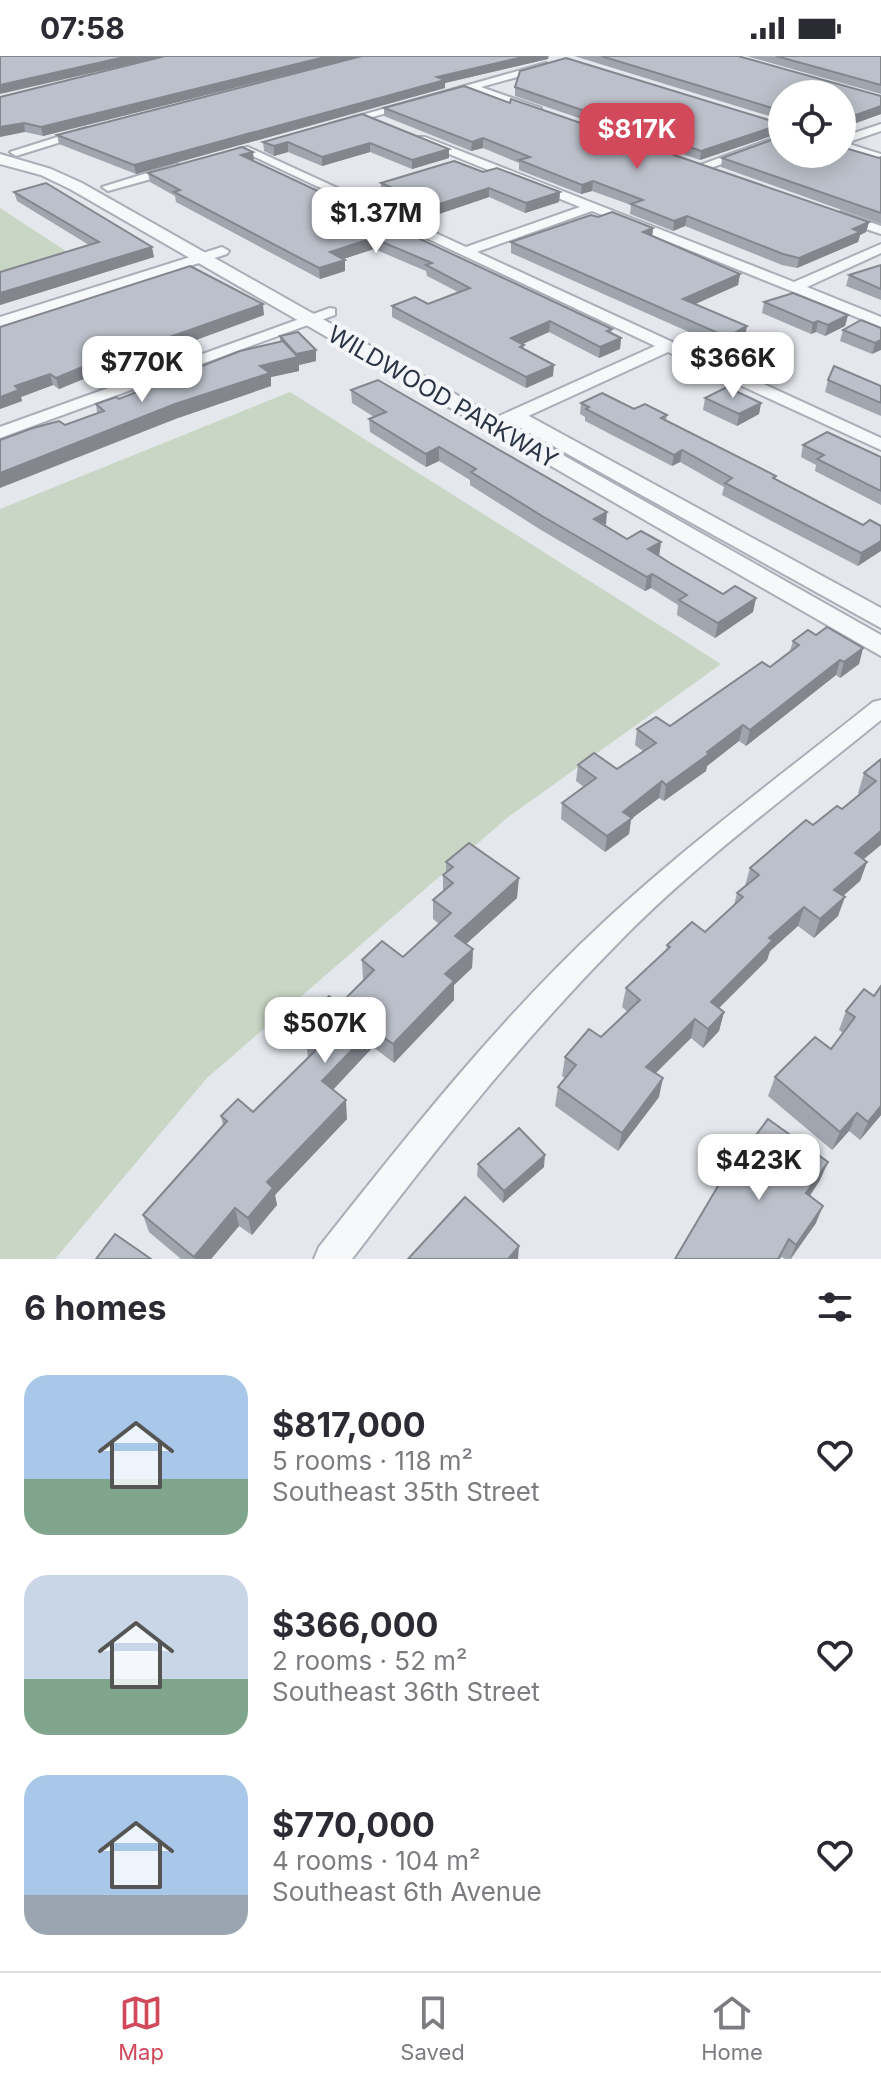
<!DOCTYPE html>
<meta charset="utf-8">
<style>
body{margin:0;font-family:Inter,sans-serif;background:#f2f2f3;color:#2b2b33;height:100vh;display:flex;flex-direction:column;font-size:30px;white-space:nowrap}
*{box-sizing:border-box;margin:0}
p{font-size:26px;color:#7c7c81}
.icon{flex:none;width:44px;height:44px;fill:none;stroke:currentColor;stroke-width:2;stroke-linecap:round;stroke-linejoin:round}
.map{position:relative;height:1203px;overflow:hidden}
.sheet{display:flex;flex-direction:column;background:#fff;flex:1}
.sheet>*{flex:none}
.controls{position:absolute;left:768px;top:24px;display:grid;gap:16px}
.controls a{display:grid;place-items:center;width:88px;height:88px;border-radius:50%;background:#fff;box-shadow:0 4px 20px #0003;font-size:40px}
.price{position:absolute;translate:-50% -68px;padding:0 18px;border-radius:16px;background:#fff;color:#222;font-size:26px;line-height:52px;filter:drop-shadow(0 2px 4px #0008)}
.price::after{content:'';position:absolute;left:50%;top:48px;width:24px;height:18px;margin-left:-12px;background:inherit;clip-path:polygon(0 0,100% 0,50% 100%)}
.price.on{background:#d1495b;color:#fff}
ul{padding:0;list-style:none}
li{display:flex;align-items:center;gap:24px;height:200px;padding:0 24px}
li span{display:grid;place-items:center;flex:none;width:224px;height:160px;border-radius:24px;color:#555}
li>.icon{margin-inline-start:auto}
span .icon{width:96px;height:96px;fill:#fffc;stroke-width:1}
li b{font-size:34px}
h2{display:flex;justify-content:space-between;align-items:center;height:96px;padding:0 24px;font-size:34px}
.status{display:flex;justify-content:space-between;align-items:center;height:56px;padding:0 40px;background:#fff;direction:ltr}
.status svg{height:22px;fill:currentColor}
.dock{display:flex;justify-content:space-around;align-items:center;height:112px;border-top:2px solid #e1e1e2;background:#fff;font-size:22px;color:#7c7c81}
.dock a{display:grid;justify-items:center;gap:4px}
.dock .on{color:#d1495b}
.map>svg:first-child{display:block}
</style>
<div class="status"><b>07:58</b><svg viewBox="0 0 49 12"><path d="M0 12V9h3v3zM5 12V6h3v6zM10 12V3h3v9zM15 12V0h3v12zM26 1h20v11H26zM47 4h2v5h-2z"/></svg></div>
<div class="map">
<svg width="881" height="1203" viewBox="0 0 881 1203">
<rect width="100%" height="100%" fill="#e4e7ec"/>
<g fill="#c9d6c5">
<polygon points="0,152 72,199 0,221"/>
<polygon points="290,336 721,608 507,762 207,1022 55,1203 0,1203 0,453"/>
</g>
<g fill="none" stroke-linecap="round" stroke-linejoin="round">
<g stroke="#a9aeb7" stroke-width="4">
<g id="minor">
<polygon points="546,7 550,12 481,31 541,52 541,56 470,34 336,71 330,68"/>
<polygon points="881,68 881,75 846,87 881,98 881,106 842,94 842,81"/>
<polygon points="86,72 90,77 16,100 10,96"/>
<polygon points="782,79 782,86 705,114 695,111"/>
<polygon points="417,81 425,81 794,226 881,188 881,197 807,231 881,261 881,271 592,155 477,196 881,382 881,394 668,296 500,373 488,373 488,365 655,290 238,93 248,91 466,191 580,151 417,85"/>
<polygon points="176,108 180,109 180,115 108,135 102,131"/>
<polygon points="841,156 881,170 881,178 836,163 834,160"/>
<polygon points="222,191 229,195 227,198 0,271 0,261"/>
<polygon points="330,252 335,253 335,259 0,382 0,371"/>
<path d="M881 644V664C794 735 701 803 622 883 523 983 437 1091 352 1203H314L319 1191C409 1077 499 963 606 864 690 786 783 718 873 646Z"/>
</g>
</g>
<g stroke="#a9aeb7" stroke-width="4">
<g id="tertiary">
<polygon points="0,98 51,113 82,127 881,579 881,600 70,133 41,119 0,108"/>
<polygon points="518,354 881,552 881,572 510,366 507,361 510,356"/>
</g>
</g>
<use href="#minor" fill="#f7f8fa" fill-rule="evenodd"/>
<use href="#tertiary" fill="#f7f8fa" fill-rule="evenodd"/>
</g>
<g fill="#a1a5ae">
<polygon points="0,0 549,0 548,3 445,27 445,32 136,118 59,88 57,79 357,1 43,80 25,76 0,41 159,2"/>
<polygon points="574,0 738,0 881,40 881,58 842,72 782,38 782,64"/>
<polygon points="746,0 881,0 881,38"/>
<polygon points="515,31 782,68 780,77 700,104 515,40"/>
<polygon points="510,47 869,166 866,176 860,179 858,186 797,212 782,209 685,170 673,175 630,158 631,149 592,135 581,138 519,114 519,107 483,92 471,95 384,60 384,52"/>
<polygon points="362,58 449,93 449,102 412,113 370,96 322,110 288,96 274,100 264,95 263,86"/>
<polygon points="881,101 881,168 721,111 722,102 879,102"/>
<polygon points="254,105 612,273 611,277 621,282 620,293 599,302 549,276 523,288 524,293 553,320 526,332 392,261 392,250 428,248 458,236 427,220 426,215 374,193 343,203 345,204 345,215 320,223 176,146 175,140 150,126 148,117"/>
<polygon points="483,116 560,136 559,146 525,157 489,141 433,160 381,136 381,127"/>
<polygon points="14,136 154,201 0,249 0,216 89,189 17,145"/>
<polygon points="598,161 653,172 652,180 740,218 738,229 695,248 745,281 725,292 511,197 511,186"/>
<polygon points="881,209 881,244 846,230 849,219"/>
<polygon points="764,246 848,259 845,270 825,280 816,276 811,278 762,257"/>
<polygon points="264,259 152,300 147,297 59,333 53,329 21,341 22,345 0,353 0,271"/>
<polygon points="881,272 872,298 840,285 843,274"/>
<polygon points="280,280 316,294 316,305 299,309 299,315 271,321 271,330 178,362 65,369 97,357 96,348 119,343 280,286"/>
<polygon points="828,324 881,330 881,360 825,336"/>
<polygon points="351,334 605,470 627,483 661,486 659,500 723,538 756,542 753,556 715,582 677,559 678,549 651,532 645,535 541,474 470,429 470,424 439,405 426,411 370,376 369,363 374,361 352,347"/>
<polygon points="705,342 761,347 759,358 737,370 703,354"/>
<polygon points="581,347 634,353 667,359 666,365 776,420 775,423 863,469 870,464 858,510 722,439 724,431 680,406 672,410 585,365 585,361 580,358"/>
<polygon points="803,389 881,401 881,449 815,415 816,409 801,401"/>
<polygon points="816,579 863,592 859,608 840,622 836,619 746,690 739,685 707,710 706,715 664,745 659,742 631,763 629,778 605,796 561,763 562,747 584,731 576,725 578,709 617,713 644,696 635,689 637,673 670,670 770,611 790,595 793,585"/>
<polygon points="881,703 863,803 867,806 860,825 843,840 838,860 814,882 798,870 770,895 767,904 719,952 724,956 719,975 703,992 691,982 655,1017 659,1041 618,1095 555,1050 558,1031 565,1022 562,1020 565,1001 601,981 628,956 622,951 626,932 666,895 667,889 705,876 734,849 737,837 745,830 750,812 813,769 842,753 860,738 858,737 864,717"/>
<polygon points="446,806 517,842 466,888 473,893 472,912 454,929 454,944 394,1007 373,991 333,1034 347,1063 275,1139 277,1149 252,1179 239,1170 211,1203 181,1203 149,1176 143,1159 223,1069 221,1060 253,1056 308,1002 306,984 310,981 307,962 340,948 364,924 363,923 362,904 403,901 439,868 433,863 433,844 443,835 443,819 446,816"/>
<polygon points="881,930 881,1059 860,1084 849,1075 832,1094 768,1040 775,1021 831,993 843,977 839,974 846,955 874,940"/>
<polygon points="478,1108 544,1111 503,1147 477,1120"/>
<polygon points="820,1124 810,1140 816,1167 791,1203 785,1203 782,1201 780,1203 675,1203"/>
</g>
<g fill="#83868d">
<polygon points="129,0 166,0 0,38 0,29"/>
<polygon points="329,0 362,0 43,80 41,71"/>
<polygon points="527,0 548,0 548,3 445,27 445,32 136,118 134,109 437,21"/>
<polygon points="881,50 881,58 842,72 842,64"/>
<polygon points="24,67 25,76 0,81 0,71"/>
<polygon points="782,68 780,77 700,104 701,95"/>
<polygon points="483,82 483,92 471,95 472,86"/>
<polygon points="288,86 288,96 274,100 274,90"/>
<polygon points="370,87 370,96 322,110 322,101"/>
<polygon points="449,93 449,102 412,113 412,104"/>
<polygon points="253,96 254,105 241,99"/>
<polygon points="593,125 592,135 581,138 582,129"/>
<polygon points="489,132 489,141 433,160 433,150"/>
<polygon points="560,136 559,146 525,157 526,147"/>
<polygon points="687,160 685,170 673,175 674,165"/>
<polygon points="869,166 866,176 860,179 858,186 797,212 799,202 853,173"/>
<polygon points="653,172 652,182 643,176"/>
<polygon points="373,182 374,193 331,207 330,196"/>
<polygon points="152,191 154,201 0,249 0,237"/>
<polygon points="345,204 345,215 320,223 319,212"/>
<polygon points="740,218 738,229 682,254 683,243"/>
<polygon points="263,248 264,259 152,300 150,288"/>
<polygon points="848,259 845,270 825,280 828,269"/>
<polygon points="550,265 549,276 511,293 511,282"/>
<polygon points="818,265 816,276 811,278 813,267"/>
<polygon points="747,270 745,281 725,292 727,281"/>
<polygon points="621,282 620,293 599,302 600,291"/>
<polygon points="881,284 881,294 872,298 875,287"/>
<polygon points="145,285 147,297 59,333 56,322"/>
<polygon points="316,294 316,305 299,309 299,315 271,321 271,330 178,362 0,432 0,417 260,310 296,298"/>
<polygon points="554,309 553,320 526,332 526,321"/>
<polygon points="50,318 53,329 21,341 22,345 0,353 0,341 15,330"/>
<polygon points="761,347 759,358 737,370 739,358"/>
<polygon points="439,391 439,405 426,411 426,398"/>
<polygon points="682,394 680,406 672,410 674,399"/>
<polygon points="607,456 606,469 594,463"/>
<polygon points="881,485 881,495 858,510 861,497"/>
<polygon points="661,486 659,500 648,493"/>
<polygon points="652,518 651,532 645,535 647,521"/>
<polygon points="756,542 753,556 715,582 718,567"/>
<polygon points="863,592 859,608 840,622 844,606"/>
<polygon points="840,604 836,619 746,690 750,674"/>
<polygon points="743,669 739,685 707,710 706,715 664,745 666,729"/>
<polygon points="662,725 659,742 631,763 629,778 605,796 607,780 623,756"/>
<polygon points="881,775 881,789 848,816 855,797"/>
<polygon points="867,806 860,825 828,853 834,834"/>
<polygon points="519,822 517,842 454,899 455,880"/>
<polygon points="845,841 838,860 814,882 820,863"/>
<polygon points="804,851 798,870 770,895 767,904 706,965 711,946 769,882"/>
<polygon points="473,893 472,912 454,929 454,944 394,1007 393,988 445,918"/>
<polygon points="724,956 719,975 703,992 708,973"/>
<polygon points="695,963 691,982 643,1030 646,1011"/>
<polygon points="372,973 373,991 324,1043 322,1025"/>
<polygon points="663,1022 659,1041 618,1095 622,1077"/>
<polygon points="346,1044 347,1063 275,1139 277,1149 252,1179 248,1162 267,1126"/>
<polygon points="881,1050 881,1059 860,1084 868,1066"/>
<polygon points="857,1057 849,1075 832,1094 840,1076"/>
<polygon points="545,1099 544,1111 503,1147 504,1135"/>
<polygon points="828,1106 820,1124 799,1155 806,1137"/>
<polygon points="823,1150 816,1167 790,1203 796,1189"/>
<polygon points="235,1152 239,1170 211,1203 195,1203 194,1201"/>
<polygon points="519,1190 518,1203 508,1203"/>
</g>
<g fill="#bbc0ca" stroke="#83868d" stroke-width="2">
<polygon points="0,0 129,0 0,29"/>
<polygon points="165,0 329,0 41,71 24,67 0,71 0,41"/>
<polygon points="362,0 527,0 437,21 445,24 134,109 57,79"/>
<polygon points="601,0 738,0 881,40 881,50 842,64 842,38 782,38 782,55"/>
<polygon points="776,0 881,0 881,29"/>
<polygon points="566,2 782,68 701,95 515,31 520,15"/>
<polygon points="464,30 510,47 511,43 869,166 853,173 860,176 799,202 783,198 687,160 674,165 631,148 643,144 593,125 582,129 519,104 530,101 483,82 472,86 384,52"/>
<polygon points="362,58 449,93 412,104 370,87 322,101 288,86 274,90 263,86"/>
<polygon points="782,80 782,98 842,98 842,91 879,102 881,101 881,157 722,102"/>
<polygon points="242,91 253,96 241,99 612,273 607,275 621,282 600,291 550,265 511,282 524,289 520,291 554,309 526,321 392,250 415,241 428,248 470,232 426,209 432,207 373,182 330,196 345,204 319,212 174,136 180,134 148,117"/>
<polygon points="454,105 483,116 497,112 560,136 526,147 489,132 433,150 381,127"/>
<polygon points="46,127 152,191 0,237 0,216 99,186 14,136"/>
<polygon points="612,156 653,172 643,176 740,218 683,243 747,270 727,281 511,186 591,159 598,161"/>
<polygon points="881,209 881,233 849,219"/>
<polygon points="190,210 263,248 150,288 145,285 56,322 50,318 15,330 19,334 0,341 0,271"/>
<polygon points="793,237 848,259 828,269 818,265 813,267 764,246"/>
<polygon points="861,264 881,272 881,284 875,287 843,274"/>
<polygon points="298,276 316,294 296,298 280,280"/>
<polygon points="283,285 298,301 260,310 270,317 175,348 0,417 0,384 33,372 59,365 65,369 104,355 96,348 116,341 119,343 240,295"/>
<polygon points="834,310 881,330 881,347 828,324"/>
<polygon points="378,324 607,456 594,463 627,483 641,475 661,486 648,493 670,507 723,538 735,530 756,542 718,567 679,544 687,539 652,518 647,521 542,460 471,416 476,413 439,391 426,398 369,363 386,356 351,334"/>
<polygon points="727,331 761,347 739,358 705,342"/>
<polygon points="602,337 634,353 645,348 667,359 661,362 776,420 773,422 863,469 870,464 881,470 881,485 861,497 725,427 732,422 682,394 674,399 586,353 589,351 581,347"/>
<polygon points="827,376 881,401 881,435 817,403 824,399 803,389"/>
<polygon points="827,571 863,592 844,606 840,604 750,674 743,669 707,696 709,698 666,729 662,725 623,756 632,762 607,780 562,747 596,722 578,709 594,697 617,713 656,687 637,673 656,661 670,670 762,606 770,611 799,589 793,585 808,574 816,579"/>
<polygon points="881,703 881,775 855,797 867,806 834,834 845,841 820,863 804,851 769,882 773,884 711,946 724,956 708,973 695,963 646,1011 663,1022 622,1077 558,1031 576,1009 565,1001 589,973 601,981 640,944 626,932 670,891 667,889 692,866 705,876 743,841 737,837 759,819 750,812 806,764 813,769 837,750 842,753 876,725 864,717"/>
<polygon points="469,787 519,822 455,880 473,893 445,918 454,925 393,988 372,973 322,1025 346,1044 267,1126 273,1132 248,1162 235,1152 194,1201 143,1159 227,1065 221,1060 238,1043 253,1056 317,993 306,984 319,971 307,962 329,940 340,948 374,914 362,904 382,885 403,901 451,857 433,844 453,827 443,819 453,811 446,806"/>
<polygon points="881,930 881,1050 868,1066 857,1057 840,1076 775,1021 815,981 831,993 855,961 846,955 864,933 874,940"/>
<polygon points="768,1063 828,1106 806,1137 823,1150 796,1189 789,1183 778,1203 675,1203 718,1130"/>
<polygon points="519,1072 545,1099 504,1135 478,1108"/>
<polygon points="465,1141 519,1190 508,1203 408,1203"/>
<polygon points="115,1178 151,1203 96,1203"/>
</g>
<g text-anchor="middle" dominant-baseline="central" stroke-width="8" stroke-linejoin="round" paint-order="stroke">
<g font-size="24" fill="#2b3445" stroke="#f4f6f9">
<text transform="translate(443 341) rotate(30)">WILDWOOD PARKWAY</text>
</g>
</g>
</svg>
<div class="controls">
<a><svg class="icon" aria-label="locate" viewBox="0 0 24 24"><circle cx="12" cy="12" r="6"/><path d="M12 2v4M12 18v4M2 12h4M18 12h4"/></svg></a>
</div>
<b class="price on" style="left:637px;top:115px">$817K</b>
<b class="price" style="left:376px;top:199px">$1.37M</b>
<b class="price" style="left:733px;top:344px">$366K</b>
<b class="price" style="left:142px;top:348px">$770K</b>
<b class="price" style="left:325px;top:1009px">$507K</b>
<b class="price" style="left:759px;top:1146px">$423K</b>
</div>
<section class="sheet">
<h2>6 homes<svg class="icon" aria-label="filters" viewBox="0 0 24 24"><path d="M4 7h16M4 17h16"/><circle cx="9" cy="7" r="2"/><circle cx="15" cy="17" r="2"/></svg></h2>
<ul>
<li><span style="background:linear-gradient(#a9c7e8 65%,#7fa58c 0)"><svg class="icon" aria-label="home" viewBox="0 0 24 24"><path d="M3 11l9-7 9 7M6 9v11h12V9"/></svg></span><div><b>$817,000</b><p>5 rooms · 118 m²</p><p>Southeast 35th Street</p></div><svg class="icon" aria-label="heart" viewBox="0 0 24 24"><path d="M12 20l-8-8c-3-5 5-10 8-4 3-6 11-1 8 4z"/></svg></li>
<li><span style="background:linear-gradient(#c9d6e8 65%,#7fa58c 0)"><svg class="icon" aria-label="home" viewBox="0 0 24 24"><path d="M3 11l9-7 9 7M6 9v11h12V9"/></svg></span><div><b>$366,000</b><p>2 rooms · 52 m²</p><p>Southeast 36th Street</p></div><svg class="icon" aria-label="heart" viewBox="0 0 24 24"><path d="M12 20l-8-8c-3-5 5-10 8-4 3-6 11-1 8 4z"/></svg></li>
<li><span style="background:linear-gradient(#a9c7e8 75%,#9aa5b1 0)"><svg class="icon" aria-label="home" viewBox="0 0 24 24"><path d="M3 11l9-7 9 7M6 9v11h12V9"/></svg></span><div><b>$770,000</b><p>4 rooms · 104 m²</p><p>Southeast 6th Avenue</p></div><svg class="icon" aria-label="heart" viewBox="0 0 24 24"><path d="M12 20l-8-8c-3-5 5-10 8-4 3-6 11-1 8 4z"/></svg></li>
</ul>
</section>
<nav class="dock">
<a class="on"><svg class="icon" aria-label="map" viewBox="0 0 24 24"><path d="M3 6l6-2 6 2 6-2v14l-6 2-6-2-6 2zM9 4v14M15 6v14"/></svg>Map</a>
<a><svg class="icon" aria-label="saved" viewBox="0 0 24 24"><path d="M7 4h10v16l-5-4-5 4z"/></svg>Saved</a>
<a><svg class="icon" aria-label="home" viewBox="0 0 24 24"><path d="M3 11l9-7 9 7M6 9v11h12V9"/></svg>Home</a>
</nav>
